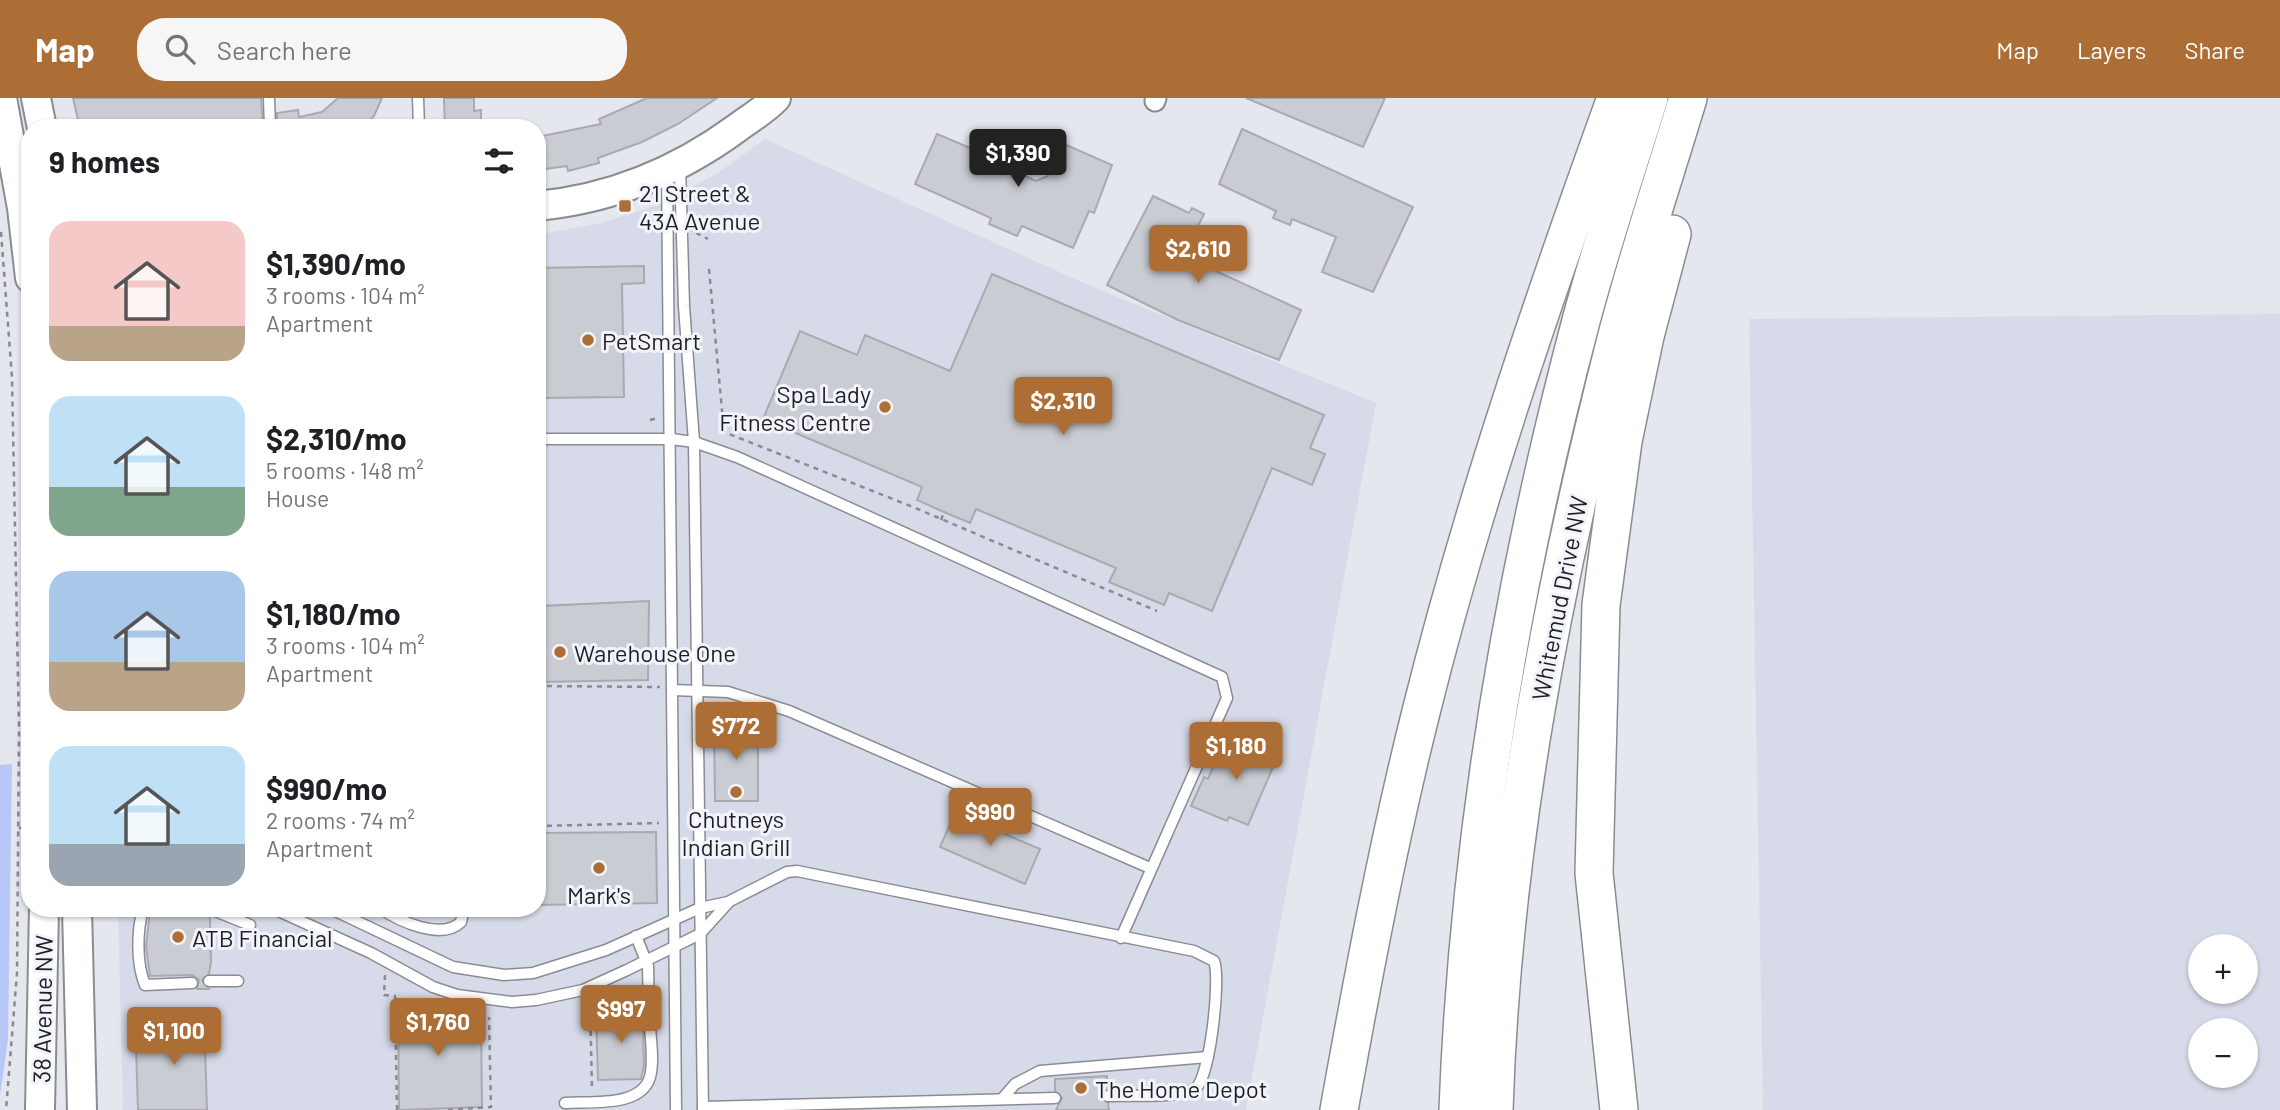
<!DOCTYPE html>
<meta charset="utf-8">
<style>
body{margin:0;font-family:Barlow,sans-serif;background:#f6f6f6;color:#202124;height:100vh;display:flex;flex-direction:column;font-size:26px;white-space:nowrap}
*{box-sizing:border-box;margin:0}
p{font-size:23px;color:#757577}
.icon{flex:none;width:38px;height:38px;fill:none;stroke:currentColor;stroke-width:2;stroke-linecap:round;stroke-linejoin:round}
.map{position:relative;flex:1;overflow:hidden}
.panel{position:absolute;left:21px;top:21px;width:525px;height:798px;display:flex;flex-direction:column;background:#fff;border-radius:28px;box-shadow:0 2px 5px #0004}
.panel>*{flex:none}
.tools{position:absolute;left:2188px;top:836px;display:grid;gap:14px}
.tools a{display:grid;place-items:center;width:70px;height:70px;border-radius:50%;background:#fff;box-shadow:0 2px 5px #0004;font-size:35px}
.price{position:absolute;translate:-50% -60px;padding:0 16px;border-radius:7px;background:#ad6e35;color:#fff;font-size:23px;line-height:46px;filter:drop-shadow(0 2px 4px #0008)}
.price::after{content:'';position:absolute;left:50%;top:42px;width:21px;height:16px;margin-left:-10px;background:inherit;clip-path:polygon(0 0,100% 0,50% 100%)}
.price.selected{background:#222;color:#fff}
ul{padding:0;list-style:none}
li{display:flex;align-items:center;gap:21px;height:175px;padding:0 28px}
li span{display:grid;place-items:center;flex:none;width:196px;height:140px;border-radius:21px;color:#555}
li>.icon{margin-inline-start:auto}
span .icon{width:84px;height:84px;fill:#fffc;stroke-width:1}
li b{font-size:30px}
h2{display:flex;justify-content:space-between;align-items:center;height:84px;padding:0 28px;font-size:30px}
header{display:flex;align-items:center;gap:42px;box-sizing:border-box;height:98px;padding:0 35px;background:#ad6e35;color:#fff}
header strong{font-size:33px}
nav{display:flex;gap:38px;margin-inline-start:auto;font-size:24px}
.search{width:490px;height:63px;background:#f6f6f6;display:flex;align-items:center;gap:18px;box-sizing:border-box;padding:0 24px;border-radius:28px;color:#757577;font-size:26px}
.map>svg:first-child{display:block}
</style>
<header>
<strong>Map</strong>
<div class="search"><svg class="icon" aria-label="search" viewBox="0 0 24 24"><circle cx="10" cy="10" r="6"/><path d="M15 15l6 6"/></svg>Search here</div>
<nav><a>Map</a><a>Layers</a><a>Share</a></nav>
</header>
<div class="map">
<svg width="2280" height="1012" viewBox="0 0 2280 1012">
<rect width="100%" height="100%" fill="#e5e7ee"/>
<g fill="#d7dbe9" fill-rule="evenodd">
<polygon points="765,41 1086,186 1376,305 1246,1012 123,1012 118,810 537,810 537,137 601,125 657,107 715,77"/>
<path d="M2280 216V1012H1763L1749 221ZM2200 849H2245V894H2200ZM2200 933H2245V978H2200Z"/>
</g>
<polygon fill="#b7c7f8" points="12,666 8,941 0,998 0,667"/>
<g fill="#c9ccd2" stroke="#a8aab0" stroke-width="2">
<polygon points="73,0 261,0 263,30 201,30 201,25 174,25 174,30 130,30 129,22 99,30 80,30"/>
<polygon points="338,0 382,0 374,18 362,30 277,30 277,15 298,12 299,19 322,14"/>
<polygon points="444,0 474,0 474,13 481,12 481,30 445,30"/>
<polygon points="647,0 717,0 678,26 642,44 598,60 599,65 568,73 567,68 537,72 537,39 601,26 599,21"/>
<polygon points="1246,0 1385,0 1363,49"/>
<polygon points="1242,31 1413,109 1373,194 1322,174 1336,139 1292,121 1290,127 1273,120 1276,113 1219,86"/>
<polygon points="937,36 999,62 997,65 1036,83 1048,78 1062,45 1112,67 1094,115 1089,113 1073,150 1022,128 1017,138 1001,131 989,126 991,120 915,86"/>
<polygon points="1153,98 1189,115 1192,110 1204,116 1183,158 1301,212 1279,262 1178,222 1107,187"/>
<polygon points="644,168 644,185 622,186 624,299 537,300 537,170"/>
<polygon points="992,176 1324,317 1310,350 1325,356 1312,387 1272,370 1212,513 1169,495 1164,507 1109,484 1116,470 976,411 970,425 944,414 917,402 922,389 763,321 800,233 857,257 865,237 950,273"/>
<polygon points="649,503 648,582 537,584 540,508"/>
<polygon points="714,625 758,625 758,703 715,703"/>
<polygon points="1225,641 1262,657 1266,647 1280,653 1248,727 1229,719 1227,723 1191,708 1204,679 1208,681"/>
<polygon points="955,715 1040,751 1025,786 940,749"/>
<polygon points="656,734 657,805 537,807 537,735"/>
<polygon points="150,812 190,812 210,819 211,864 209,876 202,882 209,891 197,891 199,882 192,877 150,878 146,849"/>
<polygon points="398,901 437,901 437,918 481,917 482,1009 399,1012"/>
<polygon points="642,914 648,921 656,914 657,926 650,922 643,926 644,968 641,981 598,982 596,915"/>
<polygon points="204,917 207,1012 138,1012 136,950 162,949 161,918"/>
<polygon points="1107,978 1108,991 1101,999 1108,1005 1109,1012 1056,1012 1062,1000 1055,993 1055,981"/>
</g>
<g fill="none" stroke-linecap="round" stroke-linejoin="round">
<g stroke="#8a8c92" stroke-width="13">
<g id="lane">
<polyline points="269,0 270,30"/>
<polyline points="418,0 419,30"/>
<polyline points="680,68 684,208 694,344 703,1012"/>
<polyline points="667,73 676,1012"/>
<polyline points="537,341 671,341 694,344 737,359 1222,579 1227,600 1121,840"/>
<polyline points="672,592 728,594 789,613 1150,770"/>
<path d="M143 810C137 833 136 865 145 887L192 885"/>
<polyline points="208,810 250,827"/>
<polyline points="272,810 371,855 433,889 457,897 512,904 536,902 583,892 627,872 700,836 728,805"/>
<path d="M329 810 453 869 504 877 533 875 606 852 700 810 728 804 787 774 797 773 1194 853 1214 863C1221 880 1210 981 1195 991 1181 1000 1127 997 1108 998"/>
<path d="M380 810C399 823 441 843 461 824L464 810"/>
<polyline points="636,838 648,868 649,914"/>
<polyline points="209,883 238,883"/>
<polyline points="1002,1001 1015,986 1040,973 1208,959"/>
<path d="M565 1005C590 1003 641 1010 650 979 654 964 651 944 650 929"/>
<polyline points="703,1009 1055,1000"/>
</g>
</g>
<g stroke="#8a8c92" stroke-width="23">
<polyline id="street" points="1155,3 1156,0"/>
</g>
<g stroke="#8a8c92" stroke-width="32">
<g id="secondary">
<polyline points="2,0 22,110 30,180"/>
<polyline points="36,0 42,30"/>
<path d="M537 108C611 101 677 74 737 30 750 20 765 12 776 0"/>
<polyline points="77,810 82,1012"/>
<polyline points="40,1012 44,810"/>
</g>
</g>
<g stroke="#8a8c92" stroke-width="40">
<g id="highway">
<path d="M1339 1012C1363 879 1388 745 1421 614 1473 405 1543 202 1616 0"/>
<path d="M1458 1012C1468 747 1513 479 1581 223 1601 148 1626 74 1649 0"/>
<path d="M1494 1012C1502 755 1551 497 1614 249 1635 165 1663 83 1688 0"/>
<polyline points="1619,1012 1594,775 1601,507 1623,343 1645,238 1672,136"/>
</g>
</g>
<g stroke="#898a90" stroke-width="2.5" stroke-dasharray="5 5" stroke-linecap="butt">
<polyline points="1,134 12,280 19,631 17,875 6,1012"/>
<polyline points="696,135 708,141"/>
<polyline points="709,171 724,334 913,409 1157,513"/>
<polyline points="650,322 658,320"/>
<polyline points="941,422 944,414"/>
<polyline points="537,588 660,589"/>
<polyline points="537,728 659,725"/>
<polyline points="19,730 30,730"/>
<polyline points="385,877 384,897 395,898 397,1012"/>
<polyline points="590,903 592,991"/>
<polyline points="448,1012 491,1009 489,919"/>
</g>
<use href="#lane" stroke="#fff" stroke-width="10"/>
<use href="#street" stroke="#fff" stroke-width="19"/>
<use href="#secondary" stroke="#fff" stroke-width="28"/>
<use href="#highway" stroke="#fff" stroke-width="37"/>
</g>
<g fill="#ad6e35" stroke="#f2f4fb" stroke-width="2.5">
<rect x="618" y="101" width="14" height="14" rx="3.5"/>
<circle cx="588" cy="242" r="7"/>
<circle cx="885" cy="309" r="7"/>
<circle cx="560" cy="554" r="7"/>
<circle cx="736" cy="694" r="7"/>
<circle cx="599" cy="770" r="7"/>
<circle cx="178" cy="839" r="7"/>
<circle cx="1081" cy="990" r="7"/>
</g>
<g text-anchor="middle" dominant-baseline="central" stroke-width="6" stroke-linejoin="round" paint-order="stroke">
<g font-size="24" fill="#1f1f22" stroke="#f2f4fb" text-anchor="start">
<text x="639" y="94">21 Street &amp;<tspan x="639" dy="28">43A Avenue</tspan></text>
<text x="602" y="242">PetSmart</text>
<text x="871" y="295" text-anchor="end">Spa Lady<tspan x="871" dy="28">Fitness Centre</tspan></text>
<text x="574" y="554">Warehouse One</text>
<text x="736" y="720" text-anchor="middle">Chutneys<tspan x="736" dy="28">Indian Grill</tspan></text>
<text x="599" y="796" text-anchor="middle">Mark's</text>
<text x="192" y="839">ATB Financial</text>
<text x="1095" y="990">The Home Depot</text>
</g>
<g font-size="24" fill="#1f1f22" stroke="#f2f4fb">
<text transform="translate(1559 500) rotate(-79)">Whitemud Drive NW</text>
<text transform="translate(42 911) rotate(-89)">38 Avenue NW</text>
</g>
</g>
</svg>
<div class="tools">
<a>+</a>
<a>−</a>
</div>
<b class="price selected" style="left:1018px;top:91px">$1,390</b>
<b class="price" style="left:1198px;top:187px">$2,610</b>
<b class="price" style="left:1063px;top:339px">$2,310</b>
<b class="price" style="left:736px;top:664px">$772</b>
<b class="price" style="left:1236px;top:684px">$1,180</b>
<b class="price" style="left:990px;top:750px">$990</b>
<b class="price" style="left:621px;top:947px">$997</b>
<b class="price" style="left:438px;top:960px">$1,760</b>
<b class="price" style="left:174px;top:969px">$1,100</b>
<section class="panel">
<h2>9 homes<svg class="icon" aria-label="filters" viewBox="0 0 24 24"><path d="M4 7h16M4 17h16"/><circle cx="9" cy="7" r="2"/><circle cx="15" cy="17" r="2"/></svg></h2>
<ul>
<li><span style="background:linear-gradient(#f6c9c9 75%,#b9a48a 0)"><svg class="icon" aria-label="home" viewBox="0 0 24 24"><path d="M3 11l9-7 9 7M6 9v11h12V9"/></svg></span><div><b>$1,390/mo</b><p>3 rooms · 104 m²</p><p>Apartment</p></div></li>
<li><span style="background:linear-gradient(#bfe0f5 65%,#7fa58c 0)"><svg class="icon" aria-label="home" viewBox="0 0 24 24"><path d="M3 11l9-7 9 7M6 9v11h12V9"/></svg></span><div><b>$2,310/mo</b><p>5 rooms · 148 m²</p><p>House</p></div></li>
<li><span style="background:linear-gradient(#a9c7e8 65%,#b9a48a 0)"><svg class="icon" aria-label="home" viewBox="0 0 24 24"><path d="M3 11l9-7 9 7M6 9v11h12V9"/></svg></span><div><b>$1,180/mo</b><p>3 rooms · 104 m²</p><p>Apartment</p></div></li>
<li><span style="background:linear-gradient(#bfe0f5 70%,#9aa5b1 0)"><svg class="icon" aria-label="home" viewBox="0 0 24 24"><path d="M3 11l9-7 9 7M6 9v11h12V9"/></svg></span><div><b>$990/mo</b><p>2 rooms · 74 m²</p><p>Apartment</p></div></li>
</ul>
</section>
</div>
